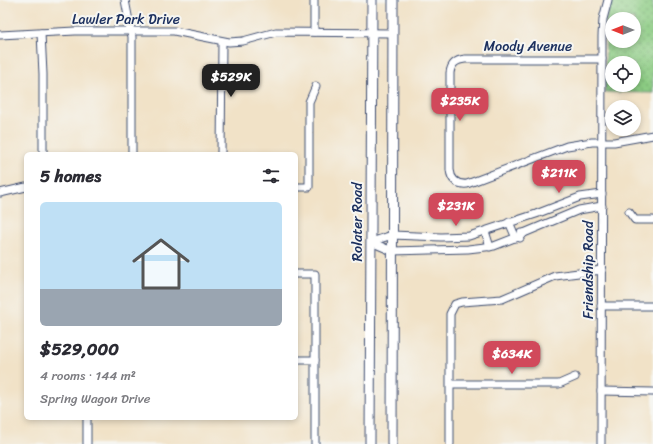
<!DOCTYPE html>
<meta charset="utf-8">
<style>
body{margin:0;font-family:Sriracha,sans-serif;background:#f7f7f7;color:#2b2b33;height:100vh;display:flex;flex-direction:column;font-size:15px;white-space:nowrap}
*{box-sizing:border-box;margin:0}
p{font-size:13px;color:#7c7c81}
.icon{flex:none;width:22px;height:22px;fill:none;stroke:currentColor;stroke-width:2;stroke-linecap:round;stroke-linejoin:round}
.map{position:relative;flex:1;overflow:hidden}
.sheet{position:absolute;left:24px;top:152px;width:274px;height:268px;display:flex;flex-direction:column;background:#fff;border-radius:6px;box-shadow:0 2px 6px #0003}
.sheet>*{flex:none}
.needle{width:26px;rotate:270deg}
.controls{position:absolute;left:605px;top:12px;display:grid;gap:8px}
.controls a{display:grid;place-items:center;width:36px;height:36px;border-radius:50%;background:#fff;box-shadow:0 2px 6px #0003;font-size:20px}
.price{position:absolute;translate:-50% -34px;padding:0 9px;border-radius:8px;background:#d1495b;color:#fff;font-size:13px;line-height:26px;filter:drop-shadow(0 1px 2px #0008)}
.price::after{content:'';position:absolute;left:50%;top:24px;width:12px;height:9px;margin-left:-6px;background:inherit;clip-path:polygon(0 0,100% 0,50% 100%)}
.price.active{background:#222;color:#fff}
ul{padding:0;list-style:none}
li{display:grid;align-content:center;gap:8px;height:212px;padding:0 16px}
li+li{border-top:1px solid #e1e1e2}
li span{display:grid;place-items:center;height:124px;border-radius:6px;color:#555}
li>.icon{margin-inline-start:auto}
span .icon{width:72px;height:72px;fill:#fffc;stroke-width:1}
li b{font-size:17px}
h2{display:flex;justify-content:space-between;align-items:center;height:48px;padding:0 16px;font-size:17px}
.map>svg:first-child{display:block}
</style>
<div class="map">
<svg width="653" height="444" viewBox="0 0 653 444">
<defs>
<pattern id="grass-dots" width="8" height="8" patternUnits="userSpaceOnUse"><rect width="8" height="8" fill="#8ccc83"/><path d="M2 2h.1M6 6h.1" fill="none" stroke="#72a66e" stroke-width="1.8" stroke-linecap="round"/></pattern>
</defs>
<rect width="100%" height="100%" fill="#f6f6f2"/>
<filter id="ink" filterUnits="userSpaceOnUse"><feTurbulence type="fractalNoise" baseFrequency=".025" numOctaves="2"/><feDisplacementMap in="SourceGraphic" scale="8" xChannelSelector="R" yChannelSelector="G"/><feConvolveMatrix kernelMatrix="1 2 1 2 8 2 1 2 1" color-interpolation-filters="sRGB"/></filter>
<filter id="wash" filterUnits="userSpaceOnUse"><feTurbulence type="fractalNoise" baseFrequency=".012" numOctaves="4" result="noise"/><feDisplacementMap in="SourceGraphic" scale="16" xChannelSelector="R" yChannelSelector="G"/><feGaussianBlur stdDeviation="0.9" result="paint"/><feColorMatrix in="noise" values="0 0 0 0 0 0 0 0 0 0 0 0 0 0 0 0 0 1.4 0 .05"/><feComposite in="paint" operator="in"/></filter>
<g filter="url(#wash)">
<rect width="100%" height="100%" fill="#f1e2c7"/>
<path fill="url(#grass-dots)" stroke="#547e70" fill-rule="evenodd" d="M612 0H653V93L605 92 606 19ZM612 19H634V41H612ZM612 63H634V85H612Z"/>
</g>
<g filter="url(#ink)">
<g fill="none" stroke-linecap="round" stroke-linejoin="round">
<g stroke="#3b4a6e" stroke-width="9">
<g id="minor">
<polyline points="125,0 132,37 132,154"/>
<polyline points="314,32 314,0"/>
<polyline points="41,33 43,74 43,154"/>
<polyline points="0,35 75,31 174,31 229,42 243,41 276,32 393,33"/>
<path d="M602 59H465C456 60 451 64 450 73V170C451 180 457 185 467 184L567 146 592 142H614L653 135"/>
<polyline points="221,154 222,42"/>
<polyline points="296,187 309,187 309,102 316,86"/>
<polyline points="0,193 26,187"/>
<polyline points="629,212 635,220 653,220"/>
<polyline points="509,222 516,238"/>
<polyline points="485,231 490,247"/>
<polyline points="521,233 524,233 579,210 602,206"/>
<polyline points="371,242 392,235 441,237 469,236 536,214 580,197 602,194"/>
<polyline points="371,242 392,251 468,249 494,246 517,237 520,238 524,233"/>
<polyline points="296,274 315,274 315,444"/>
<polyline points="601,306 653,306"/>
<polyline points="296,360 315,360"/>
<polyline points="451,384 559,384 575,377"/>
<polyline points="601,391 653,392"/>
<polyline points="87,418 87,444"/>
<polyline points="450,444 450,314 455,304 462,302 502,299 555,276 602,270"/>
<polyline points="601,444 602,36 603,19 608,0"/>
</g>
</g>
<g stroke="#3b4a6e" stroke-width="11">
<g id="major">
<polyline points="370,444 372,0"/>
<polyline points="392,444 393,0"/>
</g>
</g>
<use href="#minor" stroke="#fff" stroke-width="7"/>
<use href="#major" stroke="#fff" stroke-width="9"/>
</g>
</g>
<g text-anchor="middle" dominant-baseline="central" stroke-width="4" stroke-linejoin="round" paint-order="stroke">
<g font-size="14" fill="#1b2f5e" stroke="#f6f6f2">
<text x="126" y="19">Lawler Park Drive</text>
<text x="528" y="46">Moody Avenue</text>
<text transform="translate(357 222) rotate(-90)">Rolater Road</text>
<text transform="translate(588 270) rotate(-90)">Friendship Road</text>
</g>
</g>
</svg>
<div class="controls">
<a><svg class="needle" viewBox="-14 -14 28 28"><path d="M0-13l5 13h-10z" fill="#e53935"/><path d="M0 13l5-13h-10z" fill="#7c7c81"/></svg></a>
<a><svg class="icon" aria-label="locate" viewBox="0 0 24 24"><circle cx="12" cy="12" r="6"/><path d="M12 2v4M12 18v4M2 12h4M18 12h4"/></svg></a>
<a><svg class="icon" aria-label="layers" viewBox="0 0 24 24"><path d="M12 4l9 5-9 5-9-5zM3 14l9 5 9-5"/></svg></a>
</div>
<b class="price active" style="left:231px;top:98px">$529K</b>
<b class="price" style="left:460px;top:122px">$235K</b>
<b class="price" style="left:559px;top:194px">$211K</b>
<b class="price" style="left:456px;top:227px">$231K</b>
<b class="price" style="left:512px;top:375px">$634K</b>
<section class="sheet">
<h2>5 homes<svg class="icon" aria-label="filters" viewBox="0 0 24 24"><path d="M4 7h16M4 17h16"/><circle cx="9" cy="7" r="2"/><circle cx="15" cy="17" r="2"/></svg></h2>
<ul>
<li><span style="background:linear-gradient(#bfe0f5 70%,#9aa5b1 0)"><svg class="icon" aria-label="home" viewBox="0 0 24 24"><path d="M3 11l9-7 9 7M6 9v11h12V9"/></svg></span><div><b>$529,000</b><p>4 rooms · 144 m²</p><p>Spring Wagon Drive</p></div></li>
</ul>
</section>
</div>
